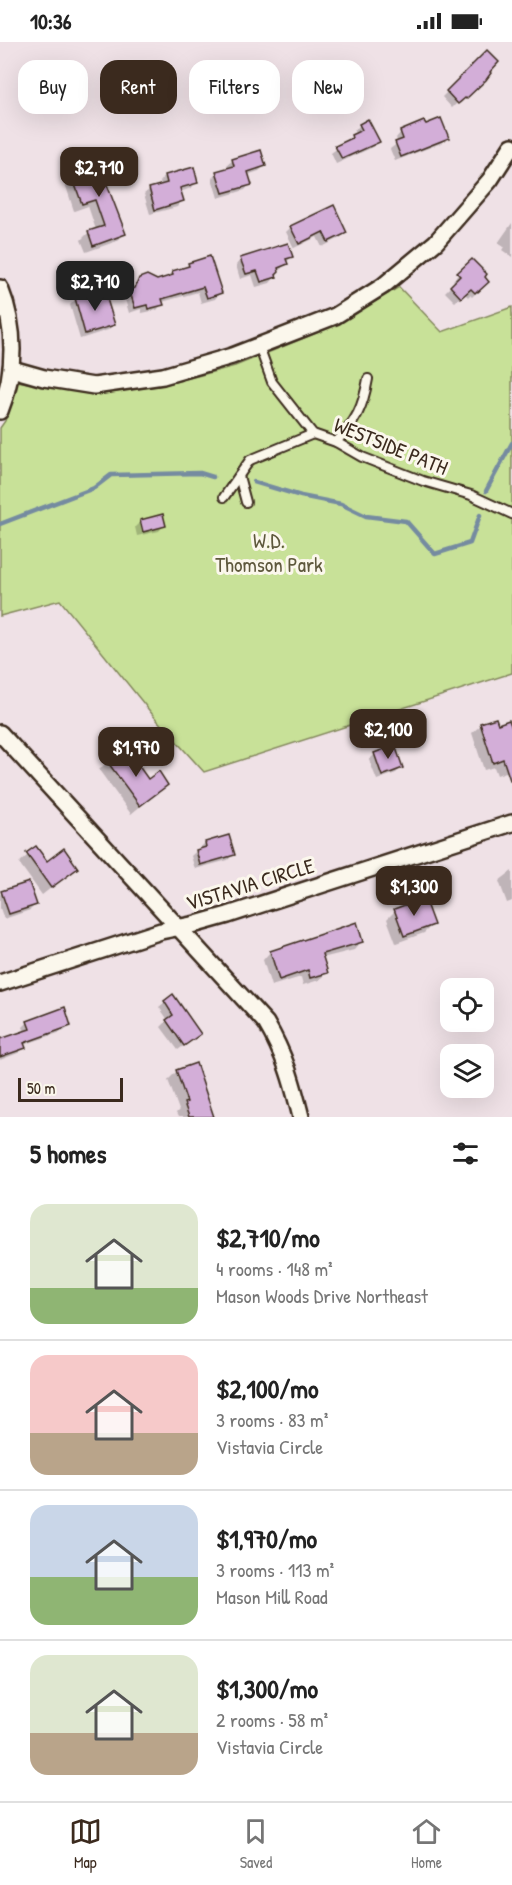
<!DOCTYPE html>
<meta charset="utf-8">
<style>
body{margin:0;font-family:"Patrick Hand",sans-serif;background:#f2f2f2;color:#222;height:100vh;display:flex;flex-direction:column;font-size:22px;white-space:nowrap}
*{box-sizing:border-box;margin:0}
p{font-size:20px;color:#767676}
.icon{flex:none;width:33px;height:33px;fill:none;stroke:currentColor;stroke-width:2;stroke-linecap:round;stroke-linejoin:round}
.map{position:relative;height:1075px;overflow:hidden}
.panel{display:flex;flex-direction:column;background:#fff;flex:1}
.panel>*{flex:none}
.banner{position:absolute;left:18px;top:18px;width:477px;height:54px;display:flex;gap:12px}
.buttons{position:absolute;left:440px;top:936px;display:grid;gap:12px}
.buttons a{display:grid;place-items:center;width:54px;height:54px;border-radius:12px;background:#fff;box-shadow:0 6px 24px #0002;font-size:30px}
.scale{position:absolute;left:18px;bottom:15px;width:105px;box-sizing:border-box;padding-left:6px;border:3px solid #3b2a1e;border-top:0;font-size:16px;line-height:21px;white-space:nowrap;color:#3b2a1e;-webkit-text-stroke:4px #fbf7ec;paint-order:stroke}
.price{position:absolute;translate:-50% -51px;padding:0 14px;border-radius:12px;background:#3b2a1e;color:#fff;font-size:20px;line-height:39px;filter:drop-shadow(0 2px 3px #0008)}
.price::after{content:'';position:absolute;left:50%;top:36px;width:18px;height:14px;margin-left:-9px;background:inherit;clip-path:polygon(0 0,100% 0,50% 100%)}
.price.active{background:#222;color:#fff}
ul{padding:0;list-style:none}
li{display:flex;align-items:center;gap:18px;height:150px;padding:0 30px}
li+li{border-top:2px solid #e0e0e0}
li span{display:grid;place-items:center;flex:none;width:168px;height:120px;border-radius:18px;color:#555}
li>.icon{margin-inline-start:auto}
span .icon{width:72px;height:72px;fill:#fffc;stroke-width:1}
li b{font-size:26px}
h2{display:flex;justify-content:space-between;align-items:center;height:72px;padding:0 30px;font-size:26px}
.chip{padding:0 21px;border-radius:18px;background:#fff;box-shadow:0 6px 24px #0002;font-size:21px;line-height:54px}
.chip.active{background:#3b2a1e;color:#fff}
.status{display:flex;justify-content:space-between;align-items:center;height:42px;padding:0 30px;background:#fff;direction:ltr}
.status svg{height:16px;fill:currentColor}
.menu{display:flex;justify-content:space-around;align-items:center;height:84px;border-top:2px solid #e0e0e0;background:#fff;font-size:16px;color:#767676}
.menu a{display:grid;justify-items:center;gap:3px}
.menu .active{color:#3b2a1e}
.map>svg:first-child{display:block}
</style>
<div class="status"><b>10:36</b><svg viewBox="0 0 49 12"><path d="M0 12V9h3v3zM5 12V6h3v6zM10 12V3h3v9zM15 12V0h3v12zM26 1h20v11H26zM47 4h2v5h-2z"/></svg></div>
<div class="map">
<svg width="512" height="1075" viewBox="0 0 512 1075">
<rect width="100%" height="100%" fill="#efe1e6"/>
<filter id="ink" filterUnits="userSpaceOnUse"><feTurbulence type="fractalNoise" baseFrequency=".0167" numOctaves="2"/><feDisplacementMap in="SourceGraphic" scale="12" xChannelSelector="R" yChannelSelector="G"/><feConvolveMatrix kernelMatrix="1 2 1 2 8 2 1 2 1" color-interpolation-filters="sRGB"/></filter>
<g filter="url(#ink)">
<polygon fill="#c8e198" stroke="#82865b" stroke-width="1.5" points="399,245 442,290 512,265 512,631 204,730 157,678 60,558 0,574 0,386 5,379 17,339 94,353 163,343 235,324 336,283"/>
<g fill="#0003">
<polygon points="487,10 488,30 485,37 460,62 458,60 452,66 442,55"/>
<polygon points="360,83 378,100 373,105 336,122 331,111 356,93 354,89"/>
<polygon points="401,90 447,95 441,101 395,119 390,107 398,101 396,96"/>
<polygon points="233,118 264,124 259,129 247,133 250,142 245,148 218,156 212,136 217,131 229,127 227,123"/>
<polygon points="70,127 103,129 115,136 106,144 124,192 117,199 86,210 81,198 89,190 96,188 88,164 74,169 63,135"/>
<polygon points="165,134 196,141 191,146 180,150 182,159 177,165 150,172 144,152 150,147 161,144 160,140"/>
<polygon points="512,181 512,215 502,208 504,205 498,201"/>
<polygon points="291,185 346,190 340,196 322,205 317,195 294,206 286,190"/>
<polygon points="291,215 281,227 277,229 275,235 270,241 256,245 252,233 240,237 236,223 241,217"/>
<polygon points="472,219 487,240 472,255 470,253 468,255 464,251 455,260 445,250 455,240 453,238"/>
<polygon points="189,222 220,251 215,257 201,261 198,250 162,260 162,262 157,268 142,271 141,267 129,271 124,254 140,237 157,240 166,237 172,231 184,227"/>
<polygon points="76,257 113,283 108,288 80,297 70,263"/>
<polygon points="162,474 164,483 159,489 137,494 135,485 140,480"/>
<polygon points="481,683 497,684 512,691 512,728 497,733 494,725 484,728 472,691"/>
<polygon points="375,712 401,726 396,731 377,738 369,718"/>
<polygon points="107,720 132,724 148,739 166,743 131,772 99,728"/>
<polygon points="205,801 233,812 228,818 195,827 191,814"/>
<polygon points="36,806 47,821 76,826 42,853 19,821"/>
<polygon points="512,829 512,859 507,861 499,839"/>
<polygon points="2,850 35,863 30,868 4,877 0,866 0,853"/>
<polygon points="395,869 432,883 424,891 396,901 387,877"/>
<polygon points="356,882 361,900 354,908 322,916 327,930 319,938 303,943 301,935 271,944 263,918 270,910"/>
<polygon points="165,960 199,992 178,1008 161,985 168,978 159,965"/>
<polygon points="28,980 70,983 64,989 23,1003 24,1006 18,1011 0,1018 0,999 25,990 23,985"/>
<polygon points="195,1023 212,1075 178,1075 176,1071 179,1068 168,1038 177,1029"/>
</g>
<g fill="none" stroke-linecap="round" stroke-linejoin="round">
<g stroke="#758ba0" stroke-width="4.5">
<polyline points="254,440 301,454 341,462 366,474 406,479 435,512 470,501 480,473"/>
<polyline points="486,449 512,401"/>
<polyline points="0,482 94,446 111,433 200,431 213,435"/>
</g>
</g>
<g fill="#d3aed8" stroke="#3b2a1e" stroke-width="1.5">
<polygon points="487,8 499,20 490,30 491,31 486,38 466,57 465,56 458,62 446,49"/>
<polygon points="441,76 449,96 401,115 395,100 403,97 400,89 424,79 426,82"/>
<polygon points="368,77 380,100 342,117 335,104 352,96 351,93 362,88 359,82"/>
<polygon points="261,108 266,124 248,130 252,143 223,151 216,129 234,124 232,117"/>
<polygon points="100,115 104,127 112,124 117,137 106,140 126,192 93,204 88,189 104,184 95,158 82,162 69,126"/>
<polygon points="194,125 198,141 180,146 184,159 155,168 149,146 167,141 165,133"/>
<polygon points="334,163 347,191 328,200 323,190 299,202 290,184"/>
<polygon points="288,201 293,215 286,217 288,222 278,226 279,230 276,233 277,235 261,240 257,229 246,232 240,216"/>
<polygon points="210,214 222,251 207,256 203,245 162,257 164,263 148,267 147,263 135,266 129,247 135,246 139,236 147,233 157,238 173,233 172,229 189,224 188,221"/>
<polygon points="472,217 487,232 485,235 489,240 478,250 477,249 475,251 471,247 461,256 450,244 460,234 457,231"/>
<polygon points="104,247 115,283 85,292 75,256"/>
<polygon points="163,472 166,484 143,490 140,478"/>
<polygon points="496,676 498,682 509,678 512,686 512,738 510,738 503,717 493,721 480,681"/>
<polygon points="395,703 403,726 382,734 374,711"/>
<polygon points="122,707 132,722 136,720 148,737 159,729 168,743 140,764 106,718"/>
<polygon points="229,793 235,813 200,823 196,808 206,805 205,800"/>
<polygon points="36,804 47,819 64,806 78,826 51,846 26,811"/>
<polygon points="29,840 37,863 9,872 1,849"/>
<polygon points="424,856 434,883 404,894 394,867"/>
<polygon points="357,880 363,900 322,912 328,931 310,936 308,928 279,938 270,909"/>
<polygon points="173,952 201,992 184,1004 166,978 173,973 164,959"/>
<polygon points="65,965 71,984 24,1001 26,1006 0,1015 0,997 30,987 27,979"/>
<polygon points="196,1021 214,1075 189,1075 184,1061 187,1060 176,1028"/>
</g>
<g fill="none" stroke-linecap="round" stroke-linejoin="round">
<g stroke="#3b2a1e" stroke-width="12">
<g id="service">
<polyline points="259,304 272,340 313,392 336,400 362,415 423,439 471,453 512,472"/>
<path d="M336 400C356 380 363 365 368 337"/>
<polyline points="239,434 246,460"/>
<polyline points="224,455 250,418 313,392"/>
</g>
</g>
<g stroke="#3b2a1e" stroke-width="20">
<g id="minor">
<path d="M0 246C16 285 16 330 0 369"/>
<polyline points="12,327 44,336 94,344 163,334 232,314 335,274 383,244 436,200 490,138 512,104"/>
<path d="M0 691 266 981C285 1013 292 1039 301 1075"/>
<polyline points="0,941 161,889 196,882 228,873 512,781"/>
</g>
</g>
<use href="#service" stroke="#fbf7ec" stroke-width="8"/>
<use href="#minor" stroke="#fbf7ec" stroke-width="15"/>
</g>
</g>
<g text-anchor="middle" dominant-baseline="central" stroke-width="6" stroke-linejoin="round" paint-order="stroke">
<g font-size="21" fill="#3b2a1e" stroke="#fbf7ec">
<text transform="translate(391 404) rotate(22)">WESTSIDE PATH</text>
<text transform="translate(250 842) rotate(-17)">VISTAVIA CIRCLE</text>
</g>
<g font-size="21" fill="#5e583c" stroke="#fbf7ec">
<text x="269" y="498">W.D.<tspan x="269" dy="24">Thomson Park</tspan></text>
</g>
</g>
</svg>
<div class="buttons">
<a><svg class="icon" aria-label="locate" viewBox="0 0 24 24"><circle cx="12" cy="12" r="6"/><path d="M12 2v4M12 18v4M2 12h4M18 12h4"/></svg></a>
<a><svg class="icon" aria-label="layers" viewBox="0 0 24 24"><path d="M12 4l9 5-9 5-9-5zM3 14l9 5 9-5"/></svg></a>
</div>
<div class="scale">50 m</div>
<b class="price" style="left:99px;top:156px">$2,710</b>
<b class="price active" style="left:95px;top:270px">$2,710</b>
<b class="price" style="left:388px;top:718px">$2,100</b>
<b class="price" style="left:136px;top:736px">$1,970</b>
<b class="price" style="left:414px;top:875px">$1,300</b>
<div class="banner">
<a class="chip">Buy</a>
<a class="chip active">Rent</a>
<a class="chip">Filters</a>
<a class="chip">New</a>
</div>
</div>
<section class="panel">
<h2>5 homes<svg class="icon" aria-label="filters" viewBox="0 0 24 24"><path d="M4 7h16M4 17h16"/><circle cx="9" cy="7" r="2"/><circle cx="15" cy="17" r="2"/></svg></h2>
<ul>
<li><span style="background:linear-gradient(#dfe7d0 70%,#8fb573 0)"><svg class="icon" aria-label="home" viewBox="0 0 24 24"><path d="M3 11l9-7 9 7M6 9v11h12V9"/></svg></span><div><b>$2,710/mo</b><p>4 rooms · 148 m²</p><p>Mason Woods Drive Northeast</p></div></li>
<li><span style="background:linear-gradient(#f6c9c9 65%,#b9a48a 0)"><svg class="icon" aria-label="home" viewBox="0 0 24 24"><path d="M3 11l9-7 9 7M6 9v11h12V9"/></svg></span><div><b>$2,100/mo</b><p>3 rooms · 83 m²</p><p>Vistavia Circle</p></div></li>
<li><span style="background:linear-gradient(#c9d6e8 60%,#8fb573 0)"><svg class="icon" aria-label="home" viewBox="0 0 24 24"><path d="M3 11l9-7 9 7M6 9v11h12V9"/></svg></span><div><b>$1,970/mo</b><p>3 rooms · 113 m²</p><p>Mason Mill Road</p></div></li>
<li><span style="background:linear-gradient(#dfe7d0 65%,#b9a48a 0)"><svg class="icon" aria-label="home" viewBox="0 0 24 24"><path d="M3 11l9-7 9 7M6 9v11h12V9"/></svg></span><div><b>$1,300/mo</b><p>2 rooms · 58 m²</p><p>Vistavia Circle</p></div></li>
</ul>
</section>
<nav class="menu">
<a class="active"><svg class="icon" aria-label="map" viewBox="0 0 24 24"><path d="M3 6l6-2 6 2 6-2v14l-6 2-6-2-6 2zM9 4v14M15 6v14"/></svg>Map</a>
<a><svg class="icon" aria-label="saved" viewBox="0 0 24 24"><path d="M7 4h10v16l-5-4-5 4z"/></svg>Saved</a>
<a><svg class="icon" aria-label="home" viewBox="0 0 24 24"><path d="M3 11l9-7 9 7M6 9v11h12V9"/></svg>Home</a>
</nav>
